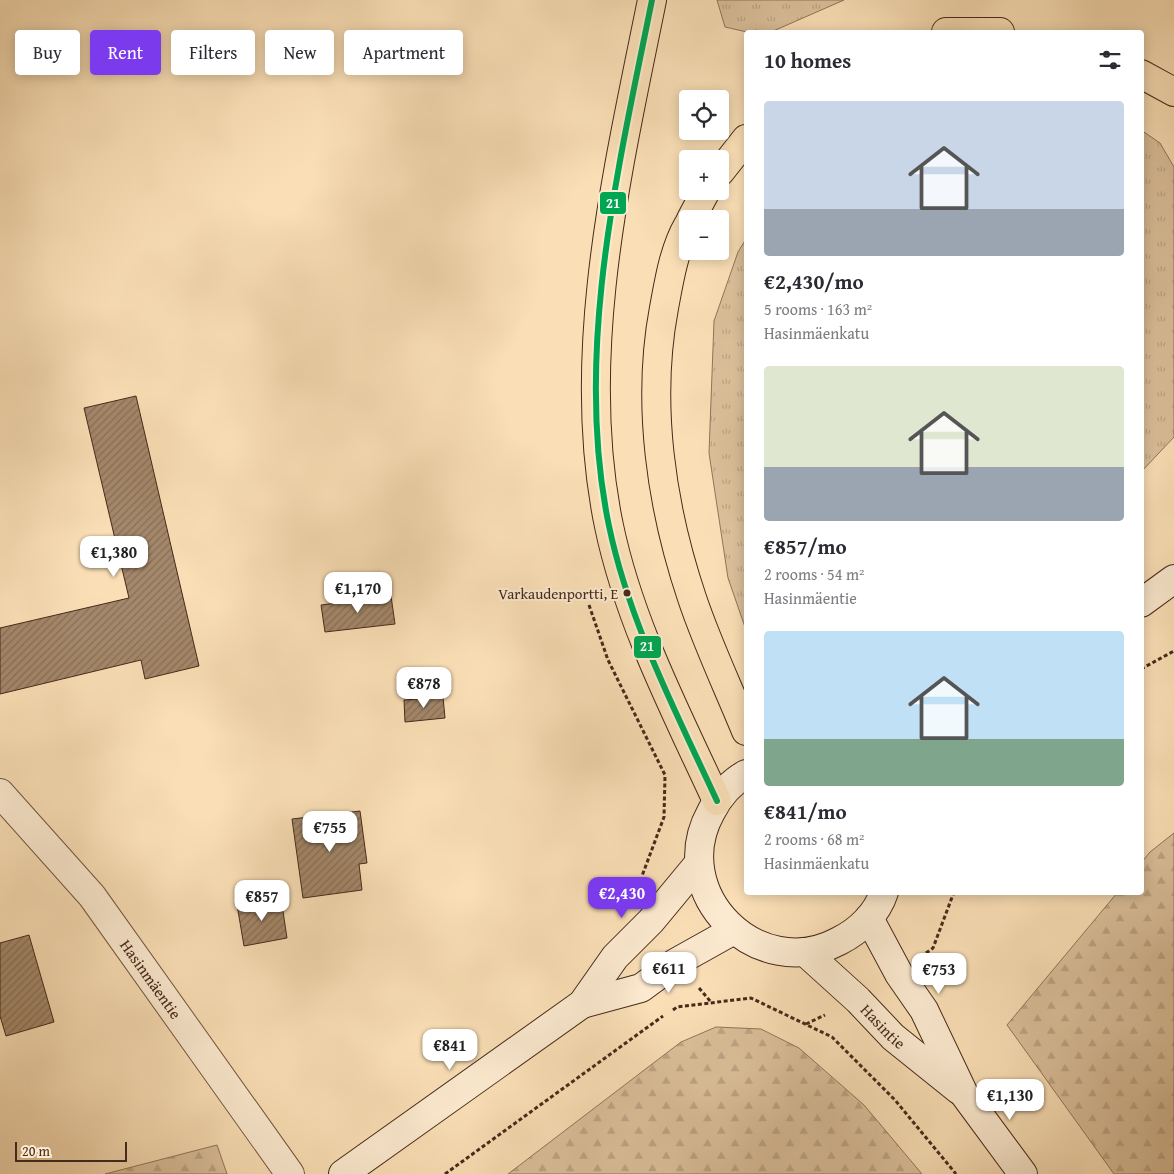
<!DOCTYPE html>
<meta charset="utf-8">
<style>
body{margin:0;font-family:"Gentium Book Plus",serif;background:#f2f2f3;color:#2b2b33;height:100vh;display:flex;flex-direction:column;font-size:19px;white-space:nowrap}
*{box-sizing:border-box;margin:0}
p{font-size:16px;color:#7c7c81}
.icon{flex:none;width:28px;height:28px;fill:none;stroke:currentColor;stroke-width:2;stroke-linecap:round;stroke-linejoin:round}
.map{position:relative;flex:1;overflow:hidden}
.sheet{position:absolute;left:744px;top:30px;width:400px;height:865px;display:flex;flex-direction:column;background:#fff;border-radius:5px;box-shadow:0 2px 12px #0003}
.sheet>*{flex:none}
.guide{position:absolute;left:15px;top:30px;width:475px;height:45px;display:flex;gap:10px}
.tools{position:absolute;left:679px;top:90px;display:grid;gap:10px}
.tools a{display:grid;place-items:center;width:50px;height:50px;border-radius:5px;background:#fff;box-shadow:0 2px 12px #0003;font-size:25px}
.scale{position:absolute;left:15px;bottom:12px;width:112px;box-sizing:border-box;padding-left:5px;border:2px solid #462a1a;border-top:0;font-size:14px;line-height:18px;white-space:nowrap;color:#462a1a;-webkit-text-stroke:4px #fcead0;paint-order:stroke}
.price{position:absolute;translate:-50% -42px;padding:0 11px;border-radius:10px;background:#fff;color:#222;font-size:16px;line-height:32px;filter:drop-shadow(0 1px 2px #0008)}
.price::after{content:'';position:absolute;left:50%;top:30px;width:15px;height:11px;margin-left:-8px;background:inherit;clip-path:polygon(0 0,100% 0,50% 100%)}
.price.active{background:#7c3aed;color:#fff}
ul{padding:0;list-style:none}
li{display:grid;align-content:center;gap:10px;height:265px;padding:0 20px}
li span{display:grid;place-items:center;height:155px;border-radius:5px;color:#555}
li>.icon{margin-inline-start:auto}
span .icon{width:90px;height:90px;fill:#fffc;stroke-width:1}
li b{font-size:21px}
h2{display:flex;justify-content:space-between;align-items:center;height:60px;padding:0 20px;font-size:21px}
.tag{padding:0 18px;border-radius:5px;background:#fff;box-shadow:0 2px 12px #0003;font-size:18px;line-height:45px}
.tag.active{background:#7c3aed;color:#fff}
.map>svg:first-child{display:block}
</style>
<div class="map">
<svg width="1174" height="1174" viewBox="0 0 1174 1174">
<defs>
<pattern id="grass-tufts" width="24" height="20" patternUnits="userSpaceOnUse" patternTransform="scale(1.25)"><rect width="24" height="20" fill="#dbc09b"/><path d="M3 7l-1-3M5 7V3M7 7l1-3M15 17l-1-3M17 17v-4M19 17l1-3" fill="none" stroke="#bda585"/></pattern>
<pattern id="forest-firs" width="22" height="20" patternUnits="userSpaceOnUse" patternTransform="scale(1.25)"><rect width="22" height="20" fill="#dbc09b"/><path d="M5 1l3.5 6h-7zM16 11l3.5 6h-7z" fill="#bda585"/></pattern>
<pattern id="building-hatch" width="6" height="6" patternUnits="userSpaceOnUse" patternTransform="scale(1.25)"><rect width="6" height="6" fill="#a4886b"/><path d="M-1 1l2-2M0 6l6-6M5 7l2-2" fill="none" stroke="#876f57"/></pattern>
</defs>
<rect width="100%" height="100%" fill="#fadfb6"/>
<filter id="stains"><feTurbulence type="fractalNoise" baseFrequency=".004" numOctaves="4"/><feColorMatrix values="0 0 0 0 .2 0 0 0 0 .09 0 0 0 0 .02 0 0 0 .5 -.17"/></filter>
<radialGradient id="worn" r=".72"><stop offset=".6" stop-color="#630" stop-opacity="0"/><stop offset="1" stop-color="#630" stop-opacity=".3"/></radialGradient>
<g fill="url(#grass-tufts)" stroke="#90755a">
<polygon points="717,0 844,0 771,32 747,32 725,27"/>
<polygon points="1141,130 1160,143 1174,167 1174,437 1141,472"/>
<polygon points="746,239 746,630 728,578 709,453 714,321 738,252"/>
</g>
<g fill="url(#forest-firs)" stroke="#90755a">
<polygon points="1174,833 1174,1174 1114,1174 1007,1025 1117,893 1141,892 1141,863 1150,852"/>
<polygon points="716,1027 761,1029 799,1048 864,1105 922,1174 508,1174 681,1042"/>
<polygon points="217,1145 227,1174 105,1174"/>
</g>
<g fill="url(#building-hatch)" stroke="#462a1a">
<polygon points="136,396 199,666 145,679 141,660 0,694 0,628 129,598 84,408"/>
<polygon points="391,596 395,624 325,632 321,605"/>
<polygon points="443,697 445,718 405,722 404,700"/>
<polygon points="360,811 367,863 359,864 362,890 303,898 292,819"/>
<polygon points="281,898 287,938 244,946 237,905"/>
<polygon points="29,935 54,1022 6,1036 0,1016 0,943"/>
</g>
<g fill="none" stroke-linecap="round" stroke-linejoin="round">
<g stroke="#735741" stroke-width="30">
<g id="street">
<path id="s1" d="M0 793 92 896 290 1174"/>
</g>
</g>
<g stroke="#462a1a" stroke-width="30">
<g id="secondary">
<polyline points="1141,603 1174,579"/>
<path d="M746 774C730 783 719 796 711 812 666 893 758 985 839 941 859 931 877 914 884 892"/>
<polyline points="869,918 899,974 924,1010 964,1094 1023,1174"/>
<path id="s2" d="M805 952 858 1000 893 1037 959 1090"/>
<polyline points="582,1004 641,988 675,963 734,930"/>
<polyline points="343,1174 582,1004 615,957 651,921 699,863"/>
</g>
</g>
<g stroke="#462a1a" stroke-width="30">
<g id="highway">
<path d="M652 0C618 169 573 355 609 526 629 622 676 712 717 801"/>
<polyline points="946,32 1000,32"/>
<polyline points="1141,74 1174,92"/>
<polyline points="720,172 746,139"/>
<polyline points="691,219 706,191"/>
<path d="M688 225C674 249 669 281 664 308 646 403 661 506 692 598 707 643 728 687 746 731"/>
</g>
</g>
<g stroke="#462a1a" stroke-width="3" stroke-dasharray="4 2.5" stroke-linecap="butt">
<polyline points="589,605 608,660 665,775 664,817 642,876"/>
<polyline points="1141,669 1174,651"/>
<polyline points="926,953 933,948 954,892"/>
<polyline points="699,988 711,1002"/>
<polyline points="673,1010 677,1007 751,998 832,1037 895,1100 956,1174"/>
<polyline points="806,1024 825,1015"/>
<polyline points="445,1174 663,1016"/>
</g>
<use href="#street" stroke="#fcead0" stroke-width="28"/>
<use href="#secondary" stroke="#fcead0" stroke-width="28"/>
<use href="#highway" stroke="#fadfb6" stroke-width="28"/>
<g stroke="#fcead0" stroke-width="10">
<path id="bus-1" d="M652 0C618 169 573 355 609 526 629 622 676 712 717 801"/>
</g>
<use href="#bus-1" stroke="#00a651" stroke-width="6"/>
</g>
<circle fill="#462a1a" stroke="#fcead0" stroke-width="2" cx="627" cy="593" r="4.5"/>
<g text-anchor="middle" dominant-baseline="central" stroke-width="4" stroke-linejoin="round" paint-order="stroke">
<g font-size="15" fill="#462a1a" stroke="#fcead0" text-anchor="end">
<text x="618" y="593">Varkaudenportti, E</text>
</g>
<g font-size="16" fill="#462a1a" stroke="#fcead0">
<text stroke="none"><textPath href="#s1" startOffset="240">Hasinmäentie</textPath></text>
<text stroke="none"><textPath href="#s2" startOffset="108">Hasintie</textPath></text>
</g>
</g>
<g stroke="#fcead0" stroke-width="2">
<rect x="599" y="191" width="28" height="24" rx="5" fill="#00a651"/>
<rect x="633" y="635" width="29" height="24" rx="5" fill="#00a651"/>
</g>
<g font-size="14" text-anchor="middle" font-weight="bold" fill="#fff">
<text x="613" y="208">21</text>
<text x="647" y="651">21</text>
</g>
<rect width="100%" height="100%" filter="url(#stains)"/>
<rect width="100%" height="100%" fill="url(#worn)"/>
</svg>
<div class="tools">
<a><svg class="icon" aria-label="locate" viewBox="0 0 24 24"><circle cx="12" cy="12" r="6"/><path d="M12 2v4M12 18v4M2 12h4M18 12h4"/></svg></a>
<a>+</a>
<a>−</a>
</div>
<div class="scale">20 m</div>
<b class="price" style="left:114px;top:578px">€1,380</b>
<b class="price" style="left:358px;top:614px">€1,170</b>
<b class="price" style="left:424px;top:709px">€878</b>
<b class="price" style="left:330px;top:853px">€755</b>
<b class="price active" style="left:622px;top:919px">€2,430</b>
<b class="price" style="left:262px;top:922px">€857</b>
<b class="price" style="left:669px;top:994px">€611</b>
<b class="price" style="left:939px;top:995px">€753</b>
<b class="price" style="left:450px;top:1071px">€841</b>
<b class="price" style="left:1010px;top:1121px">€1,130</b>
<div class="guide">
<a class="tag">Buy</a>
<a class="tag active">Rent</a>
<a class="tag">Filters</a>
<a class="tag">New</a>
<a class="tag">Apartment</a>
</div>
<section class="sheet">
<h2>10 homes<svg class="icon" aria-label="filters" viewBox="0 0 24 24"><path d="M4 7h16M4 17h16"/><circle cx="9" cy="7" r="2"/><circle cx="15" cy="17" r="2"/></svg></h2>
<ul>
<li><span style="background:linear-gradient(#c9d6e8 70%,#9aa5b1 0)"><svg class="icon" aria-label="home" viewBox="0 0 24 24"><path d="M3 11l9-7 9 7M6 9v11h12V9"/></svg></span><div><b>€2,430/mo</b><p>5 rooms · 163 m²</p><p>Hasinmäenkatu</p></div></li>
<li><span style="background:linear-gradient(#dfe7d0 65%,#9aa5b1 0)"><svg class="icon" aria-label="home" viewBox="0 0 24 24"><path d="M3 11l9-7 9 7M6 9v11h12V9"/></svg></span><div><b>€857/mo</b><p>2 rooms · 54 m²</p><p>Hasinmäentie</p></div></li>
<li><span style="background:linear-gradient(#bfe0f5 70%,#7fa58c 0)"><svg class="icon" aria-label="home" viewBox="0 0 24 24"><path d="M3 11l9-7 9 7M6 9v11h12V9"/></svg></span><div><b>€841/mo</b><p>2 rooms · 68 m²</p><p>Hasinmäenkatu</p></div></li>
</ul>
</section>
</div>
